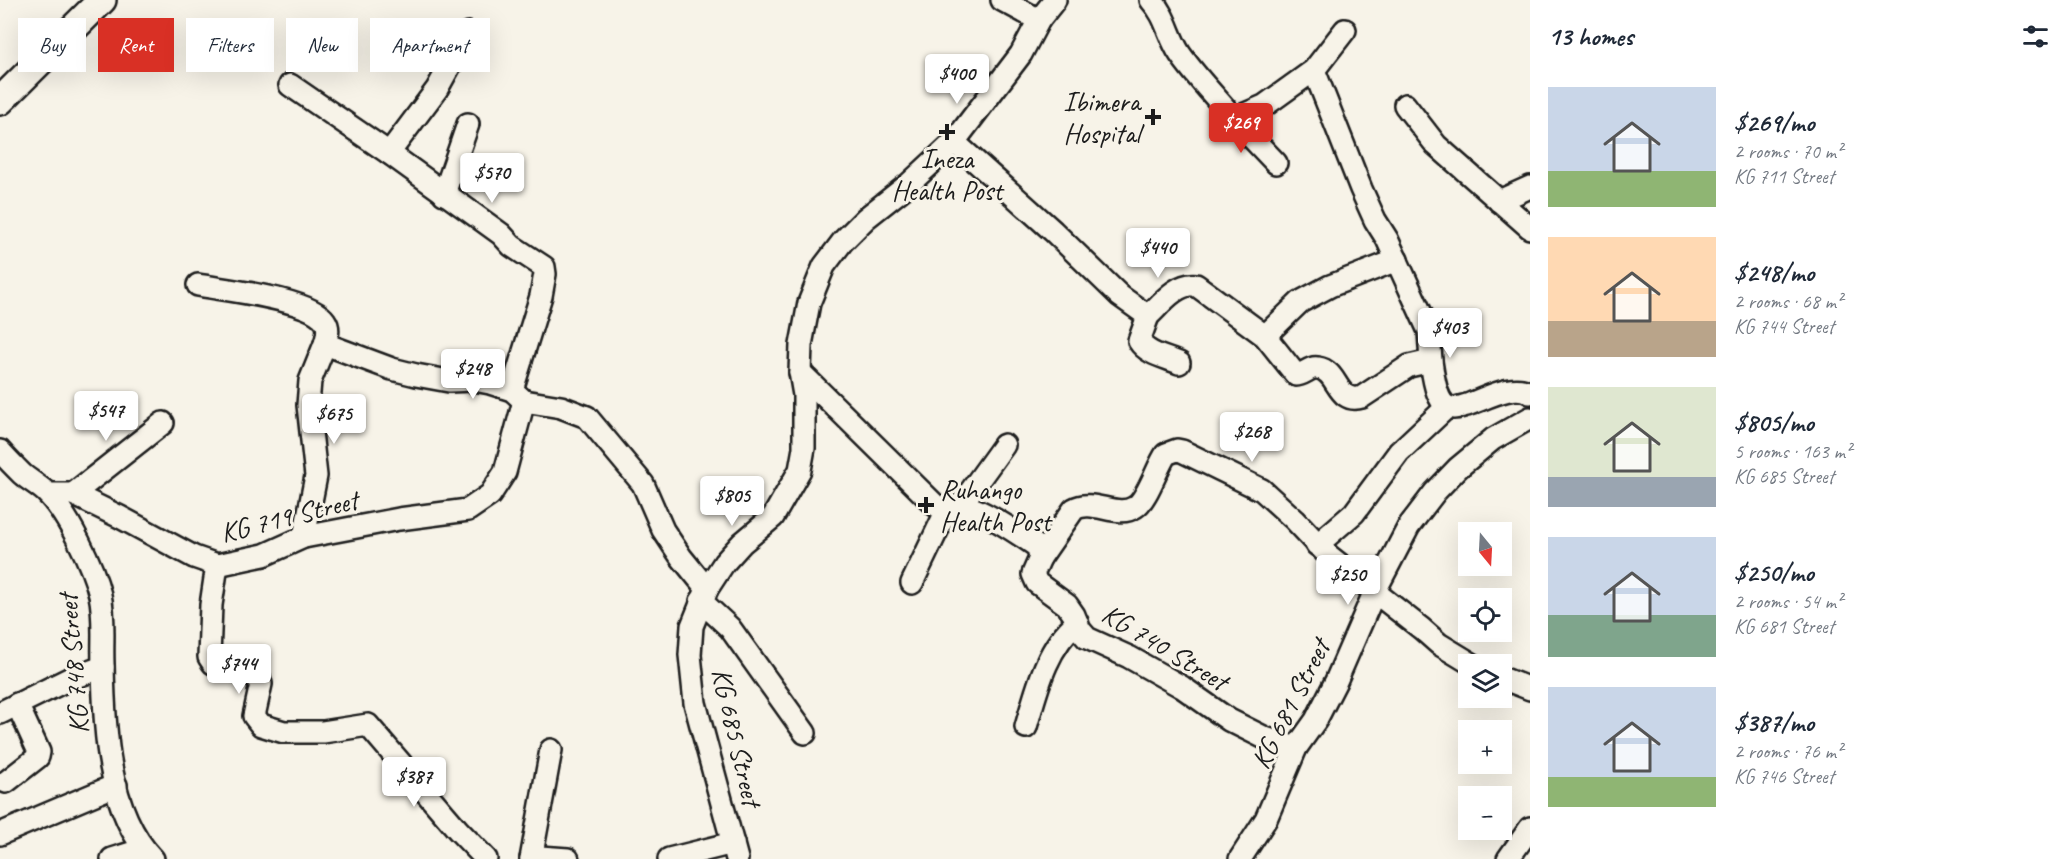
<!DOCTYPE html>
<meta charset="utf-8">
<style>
body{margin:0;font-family:Caveat,sans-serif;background:#f2f2f3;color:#1f2937;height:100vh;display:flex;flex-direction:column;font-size:22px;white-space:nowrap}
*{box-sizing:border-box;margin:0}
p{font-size:20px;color:#747a83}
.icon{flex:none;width:33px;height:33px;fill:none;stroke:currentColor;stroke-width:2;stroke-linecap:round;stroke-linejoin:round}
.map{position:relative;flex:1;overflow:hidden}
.sheet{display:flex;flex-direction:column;background:#fff;width:540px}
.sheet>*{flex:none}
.banner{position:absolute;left:18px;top:18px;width:570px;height:54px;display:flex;gap:12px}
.needle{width:39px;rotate:162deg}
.controls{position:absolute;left:1458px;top:522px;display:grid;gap:12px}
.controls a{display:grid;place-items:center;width:54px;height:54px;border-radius:0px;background:#fff;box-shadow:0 6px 24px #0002;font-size:30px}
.price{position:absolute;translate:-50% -51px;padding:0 14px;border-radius:6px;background:#fff;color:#222;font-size:20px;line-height:39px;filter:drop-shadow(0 2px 3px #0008)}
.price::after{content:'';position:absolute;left:50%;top:36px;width:18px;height:14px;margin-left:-9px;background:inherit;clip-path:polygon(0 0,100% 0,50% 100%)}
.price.active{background:#d93025;color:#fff}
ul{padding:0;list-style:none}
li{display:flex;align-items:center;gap:18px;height:150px;padding:0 18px}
li span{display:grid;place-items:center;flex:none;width:168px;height:120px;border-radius:0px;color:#555}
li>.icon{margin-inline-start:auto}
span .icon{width:72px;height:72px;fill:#fffc;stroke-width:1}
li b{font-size:26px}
h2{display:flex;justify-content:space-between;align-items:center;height:72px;padding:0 18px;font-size:26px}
.tag{padding:0 21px;border-radius:0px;background:#fff;box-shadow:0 6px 24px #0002;font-size:21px;line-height:54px}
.tag.active{background:#d93025;color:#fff}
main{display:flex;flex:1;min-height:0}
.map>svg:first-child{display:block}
</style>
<main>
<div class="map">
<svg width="1530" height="859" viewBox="0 0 1530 859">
<rect width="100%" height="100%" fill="#f7f3e8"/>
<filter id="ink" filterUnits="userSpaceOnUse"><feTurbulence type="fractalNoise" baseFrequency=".0167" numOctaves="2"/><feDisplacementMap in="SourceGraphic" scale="12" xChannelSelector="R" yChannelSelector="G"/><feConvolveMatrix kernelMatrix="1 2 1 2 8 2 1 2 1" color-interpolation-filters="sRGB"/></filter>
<g filter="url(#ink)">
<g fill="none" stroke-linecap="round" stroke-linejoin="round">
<g stroke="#1c1c1c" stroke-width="26">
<g id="minor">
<polyline points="1002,0 1039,20"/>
<path d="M1151 0C1167 17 1168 36 1180 54 1196 77 1216 97 1234 119L1264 106 1314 70 1345 30"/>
<polyline points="1314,70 1361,189 1375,220 1387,239 1429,331 1431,361"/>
<polyline points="290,85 389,153 501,234 512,246 544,267 545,274 541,296 512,390"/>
<polyline points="1405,105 1436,145 1530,228"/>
<polyline points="1234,119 1276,163"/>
<path d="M954 142 1053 231 1120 296 1148 316C1161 304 1176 283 1196 285L1265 336 1296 375C1304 375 1310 366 1318 368 1339 371 1336 405 1362 397L1409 366 1431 361C1433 373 1436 409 1454 408 1458 408 1463 406 1467 405 1485 399 1514 382 1530 393"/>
<polyline points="389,153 437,89 468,33"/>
<polyline points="444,194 468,124"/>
<polyline points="1499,201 1530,187"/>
<path d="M198 285C226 290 311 299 325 321 330 328 327 337 325 344L392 369 416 375 449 381 474 380 490 383 512 390 524 401 561 407 587 417 643 484 663 530 681 557 707 589"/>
<path d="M1148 316 1139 341C1147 354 1165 357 1179 363"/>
<polyline points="1265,336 1300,302 1330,286 1397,260"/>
<path d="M800 372 935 505C950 513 957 503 971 508 989 514 1022 536 1038 547L1040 558 1033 574 1037 583 1067 605 1074 615 1080 630 1087 638 1129 657 1182 687 1229 720 1265 738 1296 748"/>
<path d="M0 451C7 459 15 467 22 474 30 481 40 486 48 494 68 515 93 566 100 595 105 617 102 641 103 664 104 727 107 811 153 859"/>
<polyline points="48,494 73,494 120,517 194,557 217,565 264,555 304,537 399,519 468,510 490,495 505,472 524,401"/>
<polyline points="73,494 163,423"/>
<polyline points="960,506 1004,445"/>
<polyline points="304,537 316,476 308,405 310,381 325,344"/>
<polyline points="1317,545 1354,513 1399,452 1447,407"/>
<path d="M1040 558 1074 509C1093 498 1117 519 1135 507 1147 500 1157 467 1166 454L1177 450 1182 451 1262 490 1295 520 1329 556 1422 629 1439 644 1472 664"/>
<polyline points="217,565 211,605 209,657 213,663 217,665 259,677 261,684 254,716 261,725 284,732 323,732 368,725 458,830 486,859"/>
<polyline points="912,583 947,510"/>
<polyline points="701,601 730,628 805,733"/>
<polyline points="1502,678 1530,689"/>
<polyline points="0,713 69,679 103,667"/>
<path d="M1026 727C1037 689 1046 648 1077 622"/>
<polyline points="6,782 38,757 39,752 17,704"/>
<polyline points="0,834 116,785"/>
<polyline points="112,859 144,849"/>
<polyline points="531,859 551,750"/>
<polyline points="531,859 540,857 568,859"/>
<polyline points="669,859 733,843"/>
<polyline points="737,859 695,703 690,655 692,626 707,589 724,563 742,543 773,517 800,470 804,448 804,395 800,372 801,345 809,303 824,266 843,241 866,218 909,184 954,142 1021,54 1039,20 1055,0"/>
<polyline points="1240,859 1266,819 1296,748 1316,720 1336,681 1375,591 1409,526 1435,492 1458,468 1493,439 1530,418"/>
<polyline points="1508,859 1530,828"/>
</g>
</g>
<g stroke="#1c1c1c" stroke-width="32">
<polyline id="major" points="0,101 102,0"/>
</g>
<use href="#minor" stroke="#f7f3e8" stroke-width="21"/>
<use href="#major" stroke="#f7f3e8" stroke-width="27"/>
</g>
</g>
<g fill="#1c1c1c" stroke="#f7f3e8" stroke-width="2">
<path d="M1150 108h6v6h6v6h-6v6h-6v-6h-6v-6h6z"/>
<path d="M944 123h6v6h6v6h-6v6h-6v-6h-6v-6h6z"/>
<path d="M923 496h6v6h6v6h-6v6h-6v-6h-6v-6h6z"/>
</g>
<g text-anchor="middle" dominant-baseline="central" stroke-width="6" stroke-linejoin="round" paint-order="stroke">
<g font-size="28" fill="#1c1c1c" stroke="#f7f3e8" text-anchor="end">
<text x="1140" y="101">Ibimera<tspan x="1140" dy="32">Hospital</tspan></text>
<text x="947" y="158" text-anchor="middle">Ineza<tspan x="947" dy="32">Health Post</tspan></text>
<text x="940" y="489" text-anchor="start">Ruhango<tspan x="940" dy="32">Health Post</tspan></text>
</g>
<g font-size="28" fill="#1c1c1c" stroke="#f7f3e8">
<text transform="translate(289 516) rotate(-14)">KG 719 Street</text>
<text transform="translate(1165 647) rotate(31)">KG 740 Street</text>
<text transform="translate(73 664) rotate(-95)">KG 748 Street</text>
<text transform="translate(1290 704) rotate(-63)">KG 681 Street</text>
<text transform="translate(737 737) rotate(77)">KG 685 Street</text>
</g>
</g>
</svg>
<div class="controls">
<a><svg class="needle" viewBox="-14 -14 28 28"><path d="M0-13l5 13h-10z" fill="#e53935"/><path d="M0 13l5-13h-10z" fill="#747a83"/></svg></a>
<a><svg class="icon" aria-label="locate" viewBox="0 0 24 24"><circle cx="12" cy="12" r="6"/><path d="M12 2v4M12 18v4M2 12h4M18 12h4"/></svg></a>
<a><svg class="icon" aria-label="layers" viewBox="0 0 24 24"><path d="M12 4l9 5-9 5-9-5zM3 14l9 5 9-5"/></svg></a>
<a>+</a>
<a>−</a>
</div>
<b class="price" style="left:957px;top:105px">$400</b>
<b class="price active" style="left:1241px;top:154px">$269</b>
<b class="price" style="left:492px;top:204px">$570</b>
<b class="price" style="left:1158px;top:279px">$440</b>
<b class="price" style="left:1450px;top:359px">$403</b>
<b class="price" style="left:473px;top:400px">$248</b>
<b class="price" style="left:106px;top:442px">$547</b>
<b class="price" style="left:334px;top:445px">$675</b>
<b class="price" style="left:1252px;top:463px">$268</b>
<b class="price" style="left:732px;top:527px">$805</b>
<b class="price" style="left:1348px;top:606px">$250</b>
<b class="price" style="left:239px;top:695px">$744</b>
<b class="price" style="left:414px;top:808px">$387</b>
<div class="banner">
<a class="tag">Buy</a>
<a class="tag active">Rent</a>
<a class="tag">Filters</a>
<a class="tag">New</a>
<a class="tag">Apartment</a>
</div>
</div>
<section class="sheet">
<h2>13 homes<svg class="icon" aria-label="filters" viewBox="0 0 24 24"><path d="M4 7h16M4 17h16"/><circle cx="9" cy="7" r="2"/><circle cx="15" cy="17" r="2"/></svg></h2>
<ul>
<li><span style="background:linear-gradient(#c9d6e8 70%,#8fb573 0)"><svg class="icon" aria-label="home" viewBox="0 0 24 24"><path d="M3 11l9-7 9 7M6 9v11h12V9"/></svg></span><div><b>$269/mo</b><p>2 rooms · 70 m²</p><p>KG 711 Street</p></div></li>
<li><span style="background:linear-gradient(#ffd9b3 70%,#b9a48a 0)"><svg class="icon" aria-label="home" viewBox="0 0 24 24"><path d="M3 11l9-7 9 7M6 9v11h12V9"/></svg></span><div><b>$248/mo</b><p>2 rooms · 68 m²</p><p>KG 744 Street</p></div></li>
<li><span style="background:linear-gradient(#dfe7d0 75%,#9aa5b1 0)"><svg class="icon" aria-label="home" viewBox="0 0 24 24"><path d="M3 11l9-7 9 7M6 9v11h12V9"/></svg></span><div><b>$805/mo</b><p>5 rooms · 163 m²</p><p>KG 685 Street</p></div></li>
<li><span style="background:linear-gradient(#c9d6e8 65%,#7fa58c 0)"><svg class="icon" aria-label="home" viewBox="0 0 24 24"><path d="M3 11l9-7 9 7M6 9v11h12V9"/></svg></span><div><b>$250/mo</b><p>2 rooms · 54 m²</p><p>KG 681 Street</p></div></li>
<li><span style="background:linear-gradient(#c9d6e8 75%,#8fb573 0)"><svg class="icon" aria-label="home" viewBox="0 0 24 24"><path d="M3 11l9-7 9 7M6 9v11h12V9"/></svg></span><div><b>$387/mo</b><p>2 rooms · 76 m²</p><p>KG 746 Street</p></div></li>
</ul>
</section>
</main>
